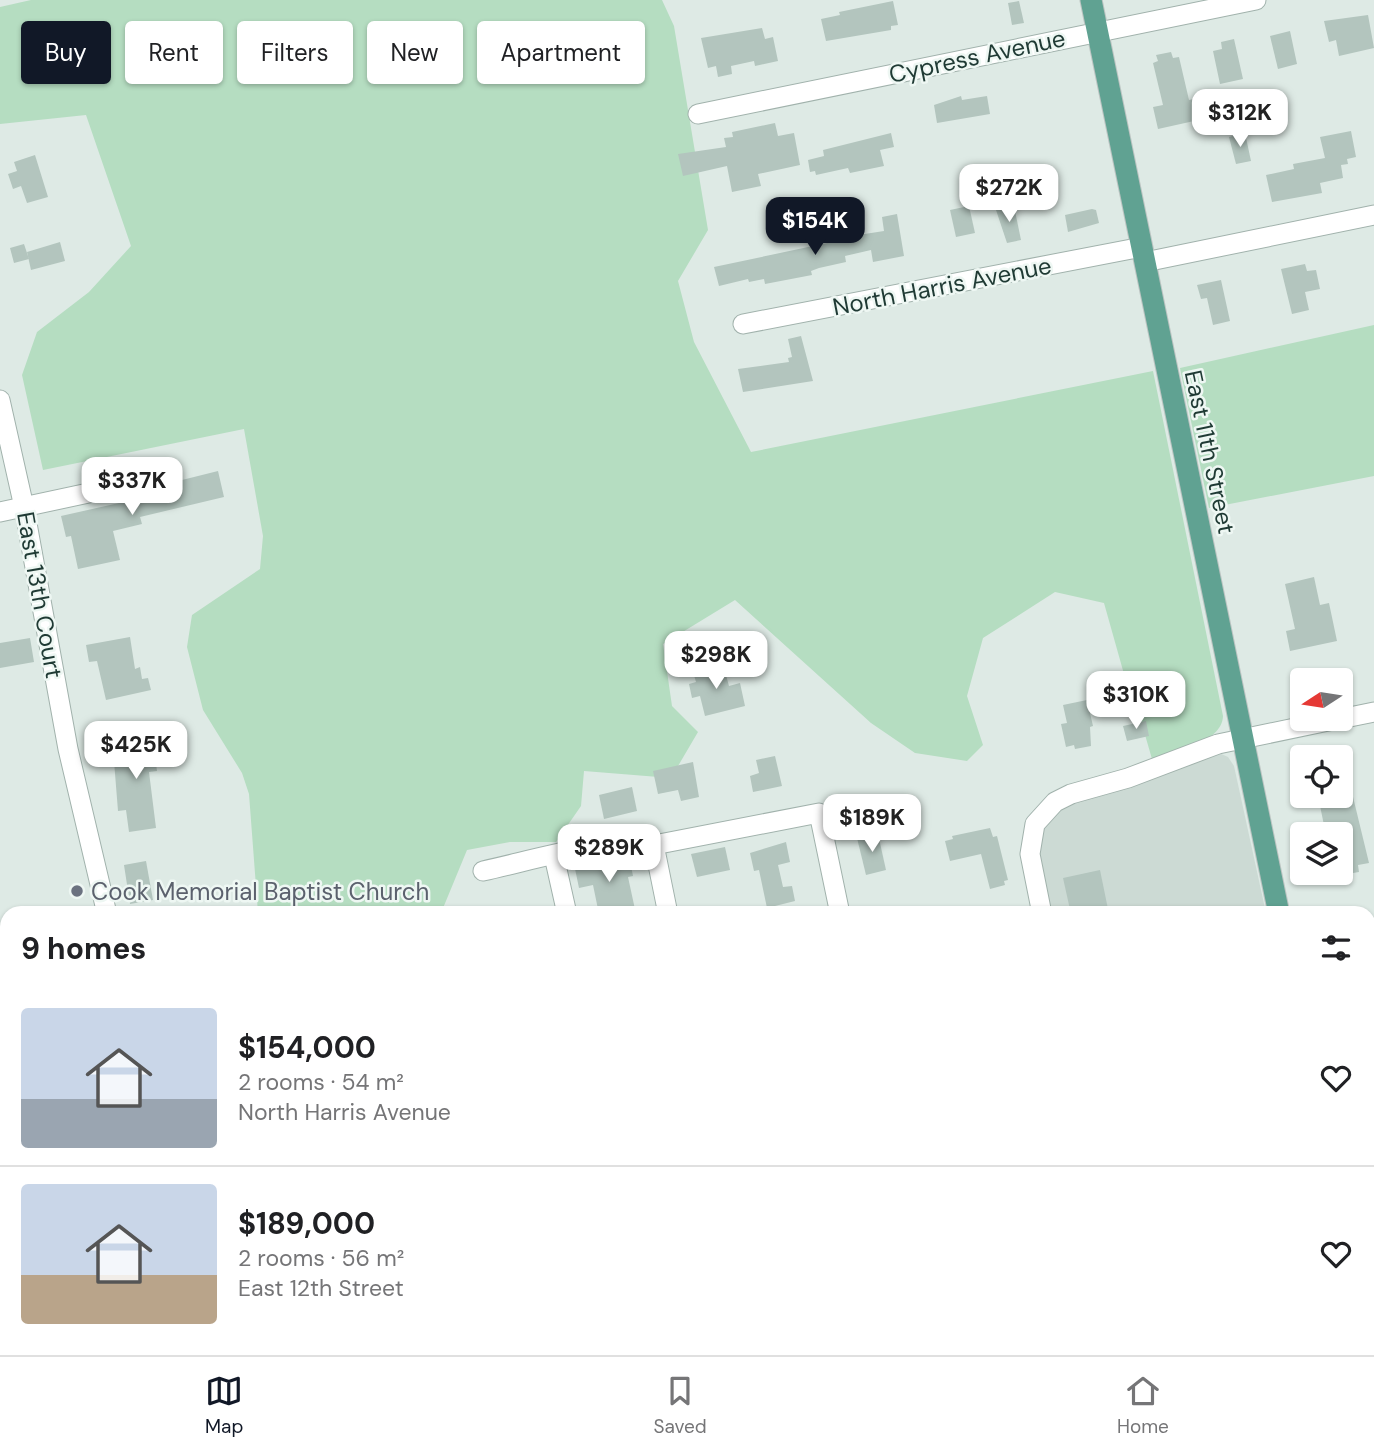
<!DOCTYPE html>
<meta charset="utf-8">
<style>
body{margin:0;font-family:"DM Sans",sans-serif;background:#f2f2f2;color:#202124;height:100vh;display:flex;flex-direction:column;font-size:26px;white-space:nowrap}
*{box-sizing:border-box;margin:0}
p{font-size:23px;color:#757577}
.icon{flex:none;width:38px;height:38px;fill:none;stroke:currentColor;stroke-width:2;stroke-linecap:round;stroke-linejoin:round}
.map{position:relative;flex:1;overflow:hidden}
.panel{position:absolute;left:0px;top:906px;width:1376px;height:450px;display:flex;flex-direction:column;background:#fff;border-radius:21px 21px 0 0;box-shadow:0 2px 5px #0004}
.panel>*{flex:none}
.guide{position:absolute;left:21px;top:21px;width:700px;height:63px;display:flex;gap:14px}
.needle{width:46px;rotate:258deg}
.buttons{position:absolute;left:1290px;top:668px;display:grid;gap:14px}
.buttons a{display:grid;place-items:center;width:63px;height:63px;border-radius:7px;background:#fff;box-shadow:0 2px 5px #0004;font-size:35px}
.price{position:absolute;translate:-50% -60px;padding:0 16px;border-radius:14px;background:#fff;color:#222;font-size:23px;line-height:46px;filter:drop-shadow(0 2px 4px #0008)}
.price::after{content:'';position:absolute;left:50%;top:42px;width:21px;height:16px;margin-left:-10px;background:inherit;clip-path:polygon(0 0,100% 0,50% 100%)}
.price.on{background:#111827;color:#fff}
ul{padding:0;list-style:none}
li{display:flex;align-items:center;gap:21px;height:175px;padding:0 21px}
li+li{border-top:2px solid #e0e0e0}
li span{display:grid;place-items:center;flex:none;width:196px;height:140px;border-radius:7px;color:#555}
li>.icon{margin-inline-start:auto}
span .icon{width:84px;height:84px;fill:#fffc;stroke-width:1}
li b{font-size:30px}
h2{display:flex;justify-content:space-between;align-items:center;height:84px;padding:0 21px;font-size:30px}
.chip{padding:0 24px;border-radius:7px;background:#fff;box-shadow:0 2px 5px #0004;font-size:24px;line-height:63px}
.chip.on{background:#111827;color:#fff}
.tab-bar{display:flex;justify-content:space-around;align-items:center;height:98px;border-top:2px solid #e0e0e0;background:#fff;font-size:19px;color:#757577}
.tab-bar a{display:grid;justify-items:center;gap:4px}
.tab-bar .on{color:#111827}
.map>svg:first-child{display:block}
</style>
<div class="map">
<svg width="1374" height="1355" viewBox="0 0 1374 1355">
<rect width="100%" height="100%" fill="#deeae5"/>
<polygon fill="#ccdad4" points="1219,753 1228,757 1234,766 1266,913 1050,914 1037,838 1052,810"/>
<g fill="#b5ddc1">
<path d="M31 0H662L674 26 708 230 678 281 694 342 751 452 1153 371 1223 716C1222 744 1173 750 1152 759L1139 714 1131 699 1104 603 1055 592 983 638 967 696 983 745 967 761 915 753 871 723 735 600 663 644 672 706 698 732 671 778 584 771 581 806 556 842H510L467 850 441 913H258L249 794 242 773 203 710 187 647 192 615 260 569 263 536 244 429 43 470 22 375 37 332 89 292 131 246 86 115 0 124V7Z"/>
<polygon points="1374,325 1374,476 1209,508 1180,368"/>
<polygon points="7,1166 7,1309 0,1288 0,1173"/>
<polygon points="21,1349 150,1349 137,1355 23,1355"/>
</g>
<g fill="#b3c5be">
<polygon points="893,1 898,25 891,26 891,30 826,41 821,19 840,15 839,12"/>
<polygon points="1019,1 1024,23 1012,25 1008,3"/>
<polygon points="1368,15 1374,48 1339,56 1336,40 1329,42 1324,21"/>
<polygon points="762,28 765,39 773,37 778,61 755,66 754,61 731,66 732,74 718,77 716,66 708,68 701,38"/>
<polygon points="1290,31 1297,64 1278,69 1270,36"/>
<polygon points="1234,39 1243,79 1220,84 1213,51 1222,49 1221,42"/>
<polygon points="1171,52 1173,58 1179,57 1189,100 1215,94 1221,115 1158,129 1153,107 1163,105 1153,63 1158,61 1156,55"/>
<polygon points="961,96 962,100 987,96 990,114 937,123 934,105"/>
<polygon points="775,123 778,136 794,133 800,165 758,174 761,186 732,192 727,166 683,176 678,154 726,147 724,138 733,137 732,132"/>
<polygon points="1351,131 1356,157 1347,159 1348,164 1341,165 1343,178 1320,183 1322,193 1272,202 1266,175 1294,169 1293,164 1325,158 1320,137"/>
<polygon points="891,133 894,147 880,150 884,166 850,173 848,168 816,175 815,171 810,172 808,160 824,156 823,150"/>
<polygon points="1245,133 1251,161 1236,164 1229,137"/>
<polygon points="35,155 48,197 27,203 21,186 13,189 8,174 17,171 14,162"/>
<polygon points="969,206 975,233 956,237 950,210"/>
<polygon points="1014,206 1021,240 1007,243 996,210"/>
<polygon points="1092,209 1096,210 1099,223 1068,232 1065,215"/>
<polygon points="897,214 904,256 873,262 871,250 845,256 846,262 819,268 811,271 812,275 765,284 764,279 749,282 748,279 719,286 714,267 827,243 826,240 884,231 882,217"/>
<polygon points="60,242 65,261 31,270 27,252"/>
<polygon points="24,244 29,259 14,263 10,248"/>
<polygon points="1305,264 1307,271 1316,270 1320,289 1305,292 1309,310 1292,314 1281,269"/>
<polygon points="1221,280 1230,321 1213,325 1207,298 1201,299 1197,285"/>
<polygon points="801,336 813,381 743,392 738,369 789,362 788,358 792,357 788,339"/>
<polygon points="218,471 224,497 140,517 142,524 113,531 120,560 78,569 71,536 66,537 61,516 119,503 118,499 166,489 174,482"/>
<polygon points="1314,577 1320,605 1329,603 1337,641 1290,651 1286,631 1295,629 1285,584"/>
<polygon points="130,637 135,669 140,667 142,679 148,678 151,690 106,700 97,661 89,662 86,645"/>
<polygon points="30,638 34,662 0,668 0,643"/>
<polygon points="723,664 729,686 740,683 745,706 705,716 700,696 692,698 689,684 696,682 693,672"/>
<polygon points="1087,700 1093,726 1090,727 1091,746 1075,749 1074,745 1066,747 1061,724 1067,723 1063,705"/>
<polygon points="1146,721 1149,736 1127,741 1123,726"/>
<polygon points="137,734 138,742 153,740 157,771 149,772 156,828 129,832 126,810 118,811 114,761 119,760 116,737"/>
<polygon points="775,756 782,786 753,792 750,776 759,773 756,760"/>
<polygon points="693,762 699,797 681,801 678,790 658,794 653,771"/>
<polygon points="1340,768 1346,768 1369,863 1358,865 1359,872 1347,874 1346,868 1340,869 1340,835 1326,835 1318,796 1340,796"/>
<polygon points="632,787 637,811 604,819 599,795"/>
<polygon points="990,828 993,837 997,836 1008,880 1004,881 1005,885 990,889 981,854 950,861 945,841 953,839 952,836"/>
<polygon points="878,834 886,870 866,875 857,838"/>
<polygon points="786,842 790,862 778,865 783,887 792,886 795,901 767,908 759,870 754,871 750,853"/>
<polygon points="725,847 730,870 697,877 691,854"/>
<polygon points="629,856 633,876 628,877 636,914 599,914 593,885 579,888 574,864"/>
<polygon points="146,861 153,900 130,904 124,865"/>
<polygon points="1100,870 1109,914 1071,914 1063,878"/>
</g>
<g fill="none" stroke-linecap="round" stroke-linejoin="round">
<g stroke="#a1b2ac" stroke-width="21">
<g id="minor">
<polyline points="698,114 1256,0"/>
<polyline points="1145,262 1374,215"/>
<polyline points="743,324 1142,247"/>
<polyline points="0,400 24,507 68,749 107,914"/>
<polyline points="0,512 163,477"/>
<polyline points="1340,719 1374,712"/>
<polyline points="654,845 668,914"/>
<polyline points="554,856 567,914"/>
<path d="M483 871C538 859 597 839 654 845L819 813 840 914"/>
<polyline points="1042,914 1030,854 1035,824 1055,802 1071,794 1128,778 1218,744 1338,719"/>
<polyline points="0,959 7,957"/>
<polyline points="1368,997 1374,996"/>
<polyline points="669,1349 670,1355"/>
<polyline points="897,1349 898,1355"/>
<polyline points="1133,1349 1134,1355"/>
<polyline points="429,1355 456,1349"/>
<polyline points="1198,1355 1225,1349"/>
</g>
</g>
<g stroke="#bcc4c2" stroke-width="23">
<g id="major">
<polyline points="1091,0 1279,914"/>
<polyline points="1368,1319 1374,1346"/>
</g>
</g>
<use href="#minor" stroke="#fff" stroke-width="19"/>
<use href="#major" stroke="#60a292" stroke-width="21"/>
</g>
<circle fill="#6b7280" stroke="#eef7f3" stroke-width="2.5" cx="77" cy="891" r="7"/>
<g text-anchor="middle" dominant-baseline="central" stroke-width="5" stroke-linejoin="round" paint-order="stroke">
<g font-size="24" fill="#1f3a34" stroke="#eef7f3">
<text transform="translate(977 56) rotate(-12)">Cypress Avenue</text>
<text transform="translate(942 286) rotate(-11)">North Harris Avenue</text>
<text transform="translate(1210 452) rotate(78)">East 11th Street</text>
<text transform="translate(40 595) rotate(80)">East 13th Court</text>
</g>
<g font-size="24" fill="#5b616d" stroke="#eef7f3" text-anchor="start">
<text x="91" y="891">Cook Memorial Baptist Church</text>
</g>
</g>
</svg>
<div class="buttons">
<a><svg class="needle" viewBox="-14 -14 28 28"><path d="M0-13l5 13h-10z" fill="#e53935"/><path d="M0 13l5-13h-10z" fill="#757577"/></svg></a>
<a><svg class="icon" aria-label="locate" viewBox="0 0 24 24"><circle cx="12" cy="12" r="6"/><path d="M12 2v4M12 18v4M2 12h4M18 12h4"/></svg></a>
<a><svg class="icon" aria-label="layers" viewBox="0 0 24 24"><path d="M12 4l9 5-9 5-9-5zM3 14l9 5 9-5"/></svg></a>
</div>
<b class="price" style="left:1240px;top:149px">$312K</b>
<b class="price" style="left:1009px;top:224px">$272K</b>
<b class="price on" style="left:815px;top:257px">$154K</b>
<b class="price" style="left:132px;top:517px">$337K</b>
<b class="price" style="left:716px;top:691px">$298K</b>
<b class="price" style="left:1136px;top:731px">$310K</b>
<b class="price" style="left:136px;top:781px">$425K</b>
<b class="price" style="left:872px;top:854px">$189K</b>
<b class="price" style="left:609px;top:884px">$289K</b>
<div class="guide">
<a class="chip on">Buy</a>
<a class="chip">Rent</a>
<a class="chip">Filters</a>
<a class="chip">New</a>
<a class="chip">Apartment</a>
</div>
<section class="panel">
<h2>9 homes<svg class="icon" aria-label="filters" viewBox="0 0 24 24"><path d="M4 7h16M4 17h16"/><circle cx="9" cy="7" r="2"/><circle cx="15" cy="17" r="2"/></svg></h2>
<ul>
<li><span style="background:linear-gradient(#c9d6e8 65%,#9aa5b1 0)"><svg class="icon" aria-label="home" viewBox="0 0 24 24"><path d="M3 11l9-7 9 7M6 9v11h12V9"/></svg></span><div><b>$154,000</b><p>2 rooms · 54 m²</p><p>North Harris Avenue</p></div><svg class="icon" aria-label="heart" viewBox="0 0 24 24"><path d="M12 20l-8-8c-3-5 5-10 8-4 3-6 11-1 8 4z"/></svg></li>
<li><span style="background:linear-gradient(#c9d6e8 65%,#b9a48a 0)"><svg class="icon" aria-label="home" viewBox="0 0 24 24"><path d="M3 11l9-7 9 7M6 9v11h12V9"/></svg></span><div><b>$189,000</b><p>2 rooms · 56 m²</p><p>East 12th Street</p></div><svg class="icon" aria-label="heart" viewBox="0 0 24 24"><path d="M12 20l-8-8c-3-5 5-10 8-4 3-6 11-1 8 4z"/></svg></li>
</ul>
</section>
</div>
<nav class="tab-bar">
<a class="on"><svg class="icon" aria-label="map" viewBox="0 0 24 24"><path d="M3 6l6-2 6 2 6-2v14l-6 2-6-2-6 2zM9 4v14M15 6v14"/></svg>Map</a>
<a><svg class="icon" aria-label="saved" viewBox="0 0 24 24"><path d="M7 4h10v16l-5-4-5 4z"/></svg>Saved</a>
<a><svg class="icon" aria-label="home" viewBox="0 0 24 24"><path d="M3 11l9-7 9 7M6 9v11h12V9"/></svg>Home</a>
</nav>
